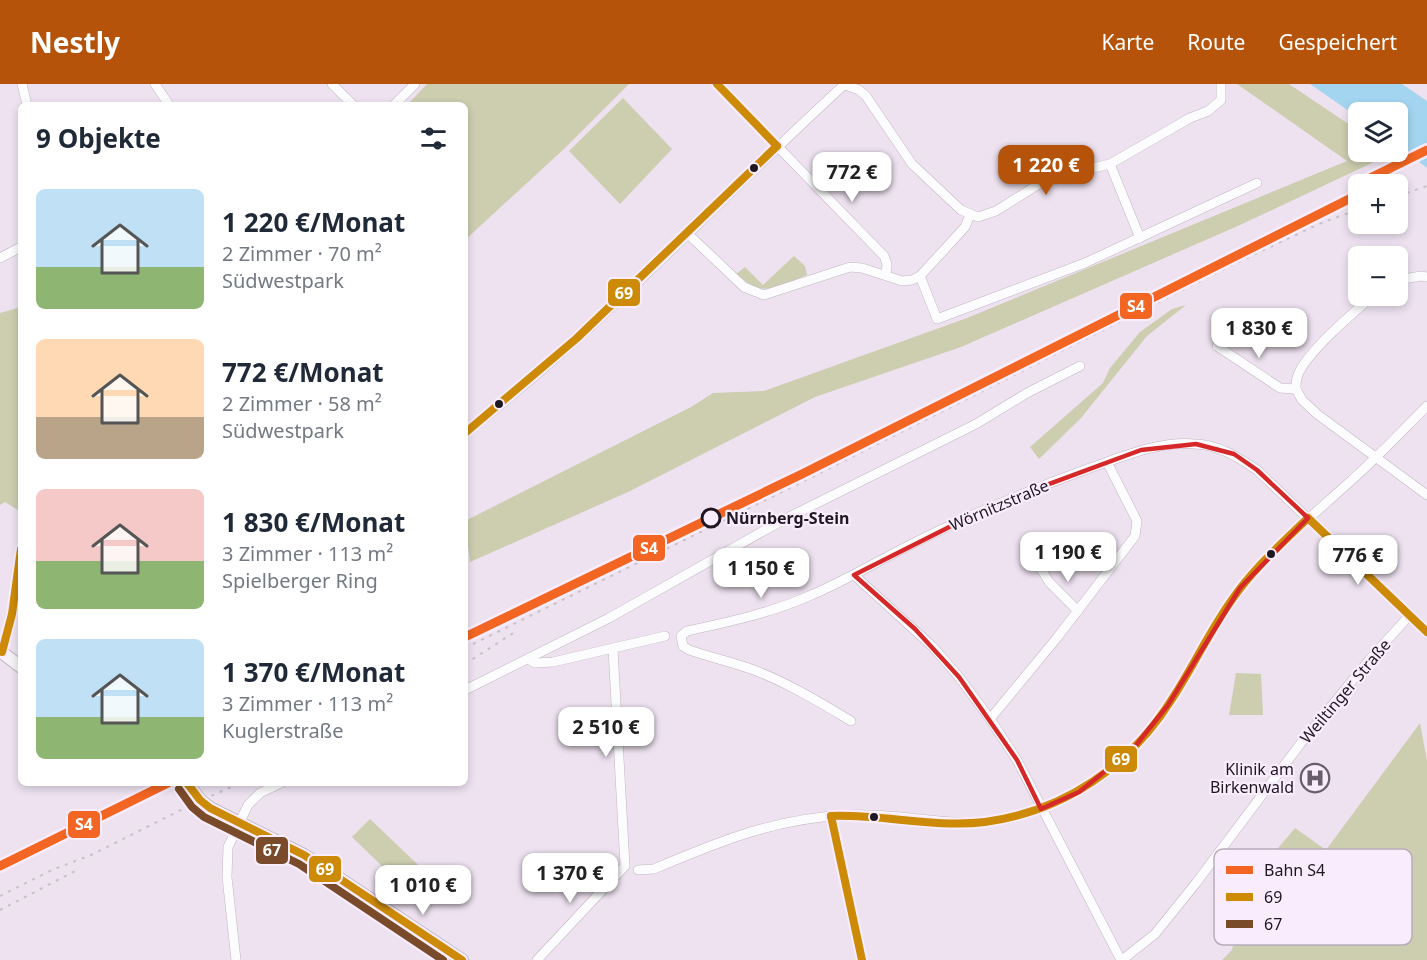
<!DOCTYPE html>
<html lang="de">
<meta charset="utf-8">
<style>
body{margin:0;font-family:"Noto Sans",sans-serif;background:#f2f2f3;color:#1f2937;height:100vh;display:flex;flex-direction:column;font-size:22px;white-space:nowrap}
*{box-sizing:border-box;margin:0}
p{font-size:20px;color:#747a83}
.icon{flex:none;width:33px;height:33px;fill:none;stroke:currentColor;stroke-width:2;stroke-linecap:round;stroke-linejoin:round}
.map{position:relative;flex:1;overflow:hidden}
.details{position:absolute;left:18px;top:18px;width:450px;height:684px;display:flex;flex-direction:column;background:#fff;border-radius:9px;box-shadow:0 3px 9px #0003}
.details>*{flex:none}
.tools{position:absolute;left:1348px;top:18px;display:grid;gap:12px}
.tools a{display:grid;place-items:center;width:60px;height:60px;border-radius:9px;background:#fff;box-shadow:0 3px 9px #0003;font-size:30px}
.price{position:absolute;translate:-50% -51px;padding:0 14px;border-radius:12px;background:#fff;color:#222;font-size:20px;line-height:39px;filter:drop-shadow(0 2px 3px #0008)}
.price::after{content:'';position:absolute;left:50%;top:36px;width:18px;height:14px;margin-left:-9px;background:inherit;clip-path:polygon(0 0,100% 0,50% 100%)}
.price.current{background:#b45309;color:#fff}
ul{padding:0;list-style:none}
li{display:flex;align-items:center;gap:18px;height:150px;padding:0 18px}
li span{display:grid;place-items:center;flex:none;width:168px;height:120px;border-radius:9px;color:#555}
li>.icon{margin-inline-start:auto}
span .icon{width:72px;height:72px;fill:#fffc;stroke-width:1}
li b{font-size:26px}
h2{display:flex;justify-content:space-between;align-items:center;height:72px;padding:0 18px;font-size:26px}
header{display:flex;align-items:center;gap:36px;box-sizing:border-box;height:84px;padding:0 30px;background:#b45309;color:#fff}
header strong{font-size:28px}
nav{display:flex;gap:33px;margin-inline-start:auto;font-size:21px}
.map>svg:first-child{display:block}
</style>
<header>
<strong>Nestly</strong>
<nav><a>Karte</a><a>Route</a><a>Gespeichert</a></nav>
</header>
<div class="map">
<svg width="1427" height="876" viewBox="0 0 1427 876">
<rect width="100%" height="100%" fill="#eee2f0"/>
<g fill="#cdcdb0">
<polygon points="427,0 629,0 565,64 465,156 465,21 407,21"/>
<polygon points="1237,0 1289,0 1359,47 1359,68 1390,68 1393,69 1240,141 961,263 815,313 628,408 470,478 465,437 691,323 713,309 764,307 967,234 1347,77"/>
<polygon points="623,14 672,65 620,120 569,67"/>
<path d="M794 172 805 182 807 191C776 203 765 215 736 190L745 183 763 201Z"/>
<polygon points="1186,221 1147,252 1081,334 1039,375 1030,363 1103,299 1110,284 1140,248 1172,225"/>
<polygon points="21,223 21,428 5,418 0,421 0,229"/>
<polygon points="1236,589 1261,590 1263,631 1229,631"/>
<polygon points="1420,639 1427,677 1427,876 1222,876 1232,866 1245,803 1295,744 1326,766"/>
<polygon points="370,735 436,798 418,817 352,753"/>
</g>
<polygon fill="#a4d5f0" points="1310,0 1402,0 1427,17 1427,84 1398,62 1398,28 1359,28 1359,34"/>
<g fill="none" stroke-linecap="round" stroke-linejoin="round">
<g stroke="#c0b7c1" stroke-width="10">
<g id="minor">
<polyline points="22,0 27,21"/>
<polyline points="155,0 169,21"/>
<polyline points="332,0 353,21"/>
<polyline points="717,0 884,172 887,180 886,191"/>
<polyline points="843,0 859,6 866,12 912,80 961,126 978,133 996,127 1039,100 1062,91 1110,80 1190,34 1208,27 1221,16 1221,0"/>
<polyline points="394,21 415,0"/>
<polyline points="1110,80 1140,154"/>
<polyline points="687,149 744,203 764,211 850,183 862,184 902,197 912,196 920,192 965,143 970,131"/>
<polyline points="0,174 21,163"/>
<polyline points="920,192 937,235 1085,179 1257,99"/>
<polyline points="1398,196 1421,192 1427,193"/>
<path d="M1373 212C1355 227 1306 269 1298 291 1296 295 1296 301 1296 305L1302 316 1317 330 1427 411"/>
<polyline points="1217,262 1280,304 1296,305"/>
<path d="M465 349C601 244 718 116 845 0"/>
<polyline points="1041,485 1049,498 1078,527"/>
<polyline points="854,491 932,562 959,593 990,635 1017,676 1121,876"/>
<path d="M2 568C13 535 16 500 21 465"/>
<polyline points="528,575 535,579 553,578 665,552"/>
<polyline points="465,606 609,534 783,436 976,340 1027,309 1080,282"/>
<polyline points="990,635 1056,555 1135,452 1137,437 1107,378"/>
<path d="M851 637C819 618 787 598 751 585 731 578 710 573 689 566L683 562 681 552 687 547C729 538 770 529 809 512 843 498 874 479 906 463 966 432 1027 407 1090 384 1124 372 1159 357 1195 360 1219 361 1238 373 1257 386L1427 548"/>
<polyline points="831,732 862,876"/>
<path d="M638 786 654 785C720 757 776 734 848 731 889 729 929 738 969 739 993 739 1018 733 1040 725 1085 709 1127 678 1155 640 1191 590 1215 533 1256 486 1283 456 1314 430 1344 403 1373 378 1400 349 1427 322"/>
<polyline points="236,876 227,793 228,763 248,721 260,709 281,699"/>
<polyline points="537,876 625,782 613,565"/>
<polyline points="1122,876 1155,850 1196,799 1301,659 1370,575 1409,532"/>
</g>
</g>
<g stroke="#beb6c3" stroke-width="14">
<g id="major">
<polyline points="0,567 21,583"/>
<polyline points="187,699 200,716 210,724 304,771 462,876"/>
</g>
</g>
<use href="#minor" stroke="#fcfbfd" stroke-width="9"/>
<use href="#major" stroke="#f5f1f7" stroke-width="12"/>
<g stroke="#c5c2c6" stroke-width="2" stroke-dasharray="3 6" stroke-linecap="butt">
<polyline points="1398,112 1427,102"/>
<polyline points="1334,125 1359,115"/>
<polyline points="465,564 814,392 1234,180 1319,140 1359,125"/>
<polyline points="465,580 518,546"/>
<polyline points="0,812 54,785 91,771 189,722 240,699"/>
<polyline points="0,826 77,786"/>
</g>
<g stroke="#f9ecfc" stroke-width="12">
<g id="bus-1">
<polyline points="717,0 777,62"/>
<polyline points="465,349 577,254 777,62"/>
<polyline points="1308,434 1427,548"/>
<polyline points="2,568 12,530 21,465"/>
<polyline points="187,699 200,716 210,724 304,771 462,876"/>
<path d="M831 732C882 730 934 744 985 738 1065 727 1130 682 1172 615 1193 583 1209 548 1231 517 1252 486 1281 460 1308 434"/>
<polyline points="831,732 862,876"/>
</g>
</g>
<g stroke="#f9ecfc" stroke-width="12">
<polyline id="bus-2" points="179,705 192,723 204,733 299,780 443,876"/>
</g>
<use href="#bus-1" stroke="#cc8a07" stroke-width="8"/>
<use href="#bus-2" stroke="#7a4b2a" stroke-width="8"/>
<g stroke="#f9ecfc" stroke-width="14">
<g id="rail-1">
<polyline points="1358,100 1427,66"/>
<polyline points="465,553 802,390 1359,110"/>
<polyline points="0,782 168,699"/>
</g>
</g>
<use href="#rail-1" stroke="#f26522" stroke-width="9"/>
</g>
<path fill="none" stroke="#d62828" stroke-width="4.5" stroke-linejoin="round" d="M1196 360 1234 370 1257 386 1308 434 1240 504 1168 621 1133 665 1079 708 1041 725 1017 676 959 593 915 545 854 491 995 420 1141 366Z"/>
<defs>
<g id="hospital-ring" transform="scale(1.5)"><circle r="9.5" fill="#f9ecfc" stroke="#675f69" stroke-width="1.5"/><path d="M-5-5h3v3.5h4V-5h3V5h-3V1.5h-4V5h-3Z" fill="#675f69"/></g>
</defs>
<g fill-rule="evenodd">
<use href="#hospital-ring" x="1315" y="694"/>
</g>
<g fill="#1f1821" stroke="#f9ecfc" stroke-width="2">
<circle cx="754" cy="84" r="5"/>
<circle cx="499" cy="320" r="5"/>
<circle cx="1271" cy="470" r="5"/>
<circle cx="874" cy="733" r="5"/>
</g>
<circle fill="#f9ecfc" stroke="#1f1821" stroke-width="3" cx="711" cy="434" r="9"/>
<g text-anchor="middle" dominant-baseline="central" stroke-width="4.5" stroke-linejoin="round" paint-order="stroke">
<g font-size="16" fill="#1f1821" stroke="#f9ecfc">
<text transform="translate(999 421) rotate(-23)">Wörnitzstraße</text>
<text transform="translate(1345 607) rotate(-50)">Weiltinger Straße</text>
</g>
<g font-size="16" font-weight="bold" fill="#1f1821" stroke="#f9ecfc" text-anchor="start">
<text x="726" y="434">Nürnberg-Stein</text>
</g>
<g font-size="16" fill="#1f1821" stroke="#f9ecfc" text-anchor="end">
<text x="1294" y="685">Klinik am<tspan x="1294" dy="18">Birkenwald</tspan></text>
</g>
</g>
<rect x="1214" y="765" width="198" height="96" rx="9" fill="#f9ecfc" stroke="#b8acba" stroke-width="1.5"/>
<rect x="1226" y="782" width="27" height="8" fill="#f26522"/>
<rect x="1226" y="809" width="27" height="8" fill="#cc8a07"/>
<rect x="1226" y="836" width="27" height="8" fill="#7a4b2a"/>
<g font-size="16" fill="#1f1821">
<text x="1264" y="792">Bahn S4</text>
<text x="1264" y="819">69</text>
<text x="1264" y="846">67</text>
</g>
<g stroke="#f9ecfc" stroke-width="2">
<rect x="607" y="194" width="34" height="29" rx="6" fill="#cc8a07"/>
<rect x="1119" y="208" width="34" height="28" rx="6" fill="#f26522"/>
<rect x="632" y="450" width="34" height="28" rx="6" fill="#f26522"/>
<rect x="1104" y="661" width="34" height="28" rx="6" fill="#cc8a07"/>
<rect x="67" y="726" width="34" height="29" rx="6" fill="#f26522"/>
<rect x="255" y="752" width="34" height="29" rx="6" fill="#7a4b2a"/>
<rect x="308" y="771" width="34" height="28" rx="6" fill="#cc8a07"/>
</g>
<g font-size="16" text-anchor="middle" font-weight="bold" fill="#fff">
<text x="624" y="215">69</text>
<text x="1136" y="228">S4</text>
<text x="649" y="470">S4</text>
<text x="1121" y="681">69</text>
<text x="84" y="746">S4</text>
<text x="272" y="772">67</text>
<text x="325" y="791">69</text>
</g>
</svg>
<div class="tools">
<a><svg class="icon" aria-label="layers" viewBox="0 0 24 24"><path d="M12 4l9 5-9 5-9-5zM3 14l9 5 9-5"/></svg></a>
<a>+</a>
<a>−</a>
</div>
<b class="price current" style="left:1046px;top:112px">1 220 €</b>
<b class="price" style="left:852px;top:119px">772 €</b>
<b class="price" style="left:1259px;top:275px">1 830 €</b>
<b class="price" style="left:1068px;top:499px">1 190 €</b>
<b class="price" style="left:1358px;top:502px">776 €</b>
<b class="price" style="left:761px;top:515px">1 150 €</b>
<b class="price" style="left:606px;top:674px">2 510 €</b>
<b class="price" style="left:570px;top:820px">1 370 €</b>
<b class="price" style="left:423px;top:832px">1 010 €</b>
<section class="details">
<h2>9 Objekte<svg class="icon" aria-label="filters" viewBox="0 0 24 24"><path d="M4 7h16M4 17h16"/><circle cx="9" cy="7" r="2"/><circle cx="15" cy="17" r="2"/></svg></h2>
<ul>
<li><span style="background:linear-gradient(#bfe0f5 65%,#8fb573 0)"><svg class="icon" aria-label="home" viewBox="0 0 24 24"><path d="M3 11l9-7 9 7M6 9v11h12V9"/></svg></span><div><b>1 220 €/Monat</b><p>2 Zimmer · 70 m²</p><p>Südwestpark</p></div></li>
<li><span style="background:linear-gradient(#ffd9b3 65%,#b9a48a 0)"><svg class="icon" aria-label="home" viewBox="0 0 24 24"><path d="M3 11l9-7 9 7M6 9v11h12V9"/></svg></span><div><b>772 €/Monat</b><p>2 Zimmer · 58 m²</p><p>Südwestpark</p></div></li>
<li><span style="background:linear-gradient(#f6c9c9 60%,#8fb573 0)"><svg class="icon" aria-label="home" viewBox="0 0 24 24"><path d="M3 11l9-7 9 7M6 9v11h12V9"/></svg></span><div><b>1 830 €/Monat</b><p>3 Zimmer · 113 m²</p><p>Spielberger Ring</p></div></li>
<li><span style="background:linear-gradient(#bfe0f5 65%,#8fb573 0)"><svg class="icon" aria-label="home" viewBox="0 0 24 24"><path d="M3 11l9-7 9 7M6 9v11h12V9"/></svg></span><div><b>1 370 €/Monat</b><p>3 Zimmer · 113 m²</p><p>Kuglerstraße</p></div></li>
</ul>
</section>
</div>
